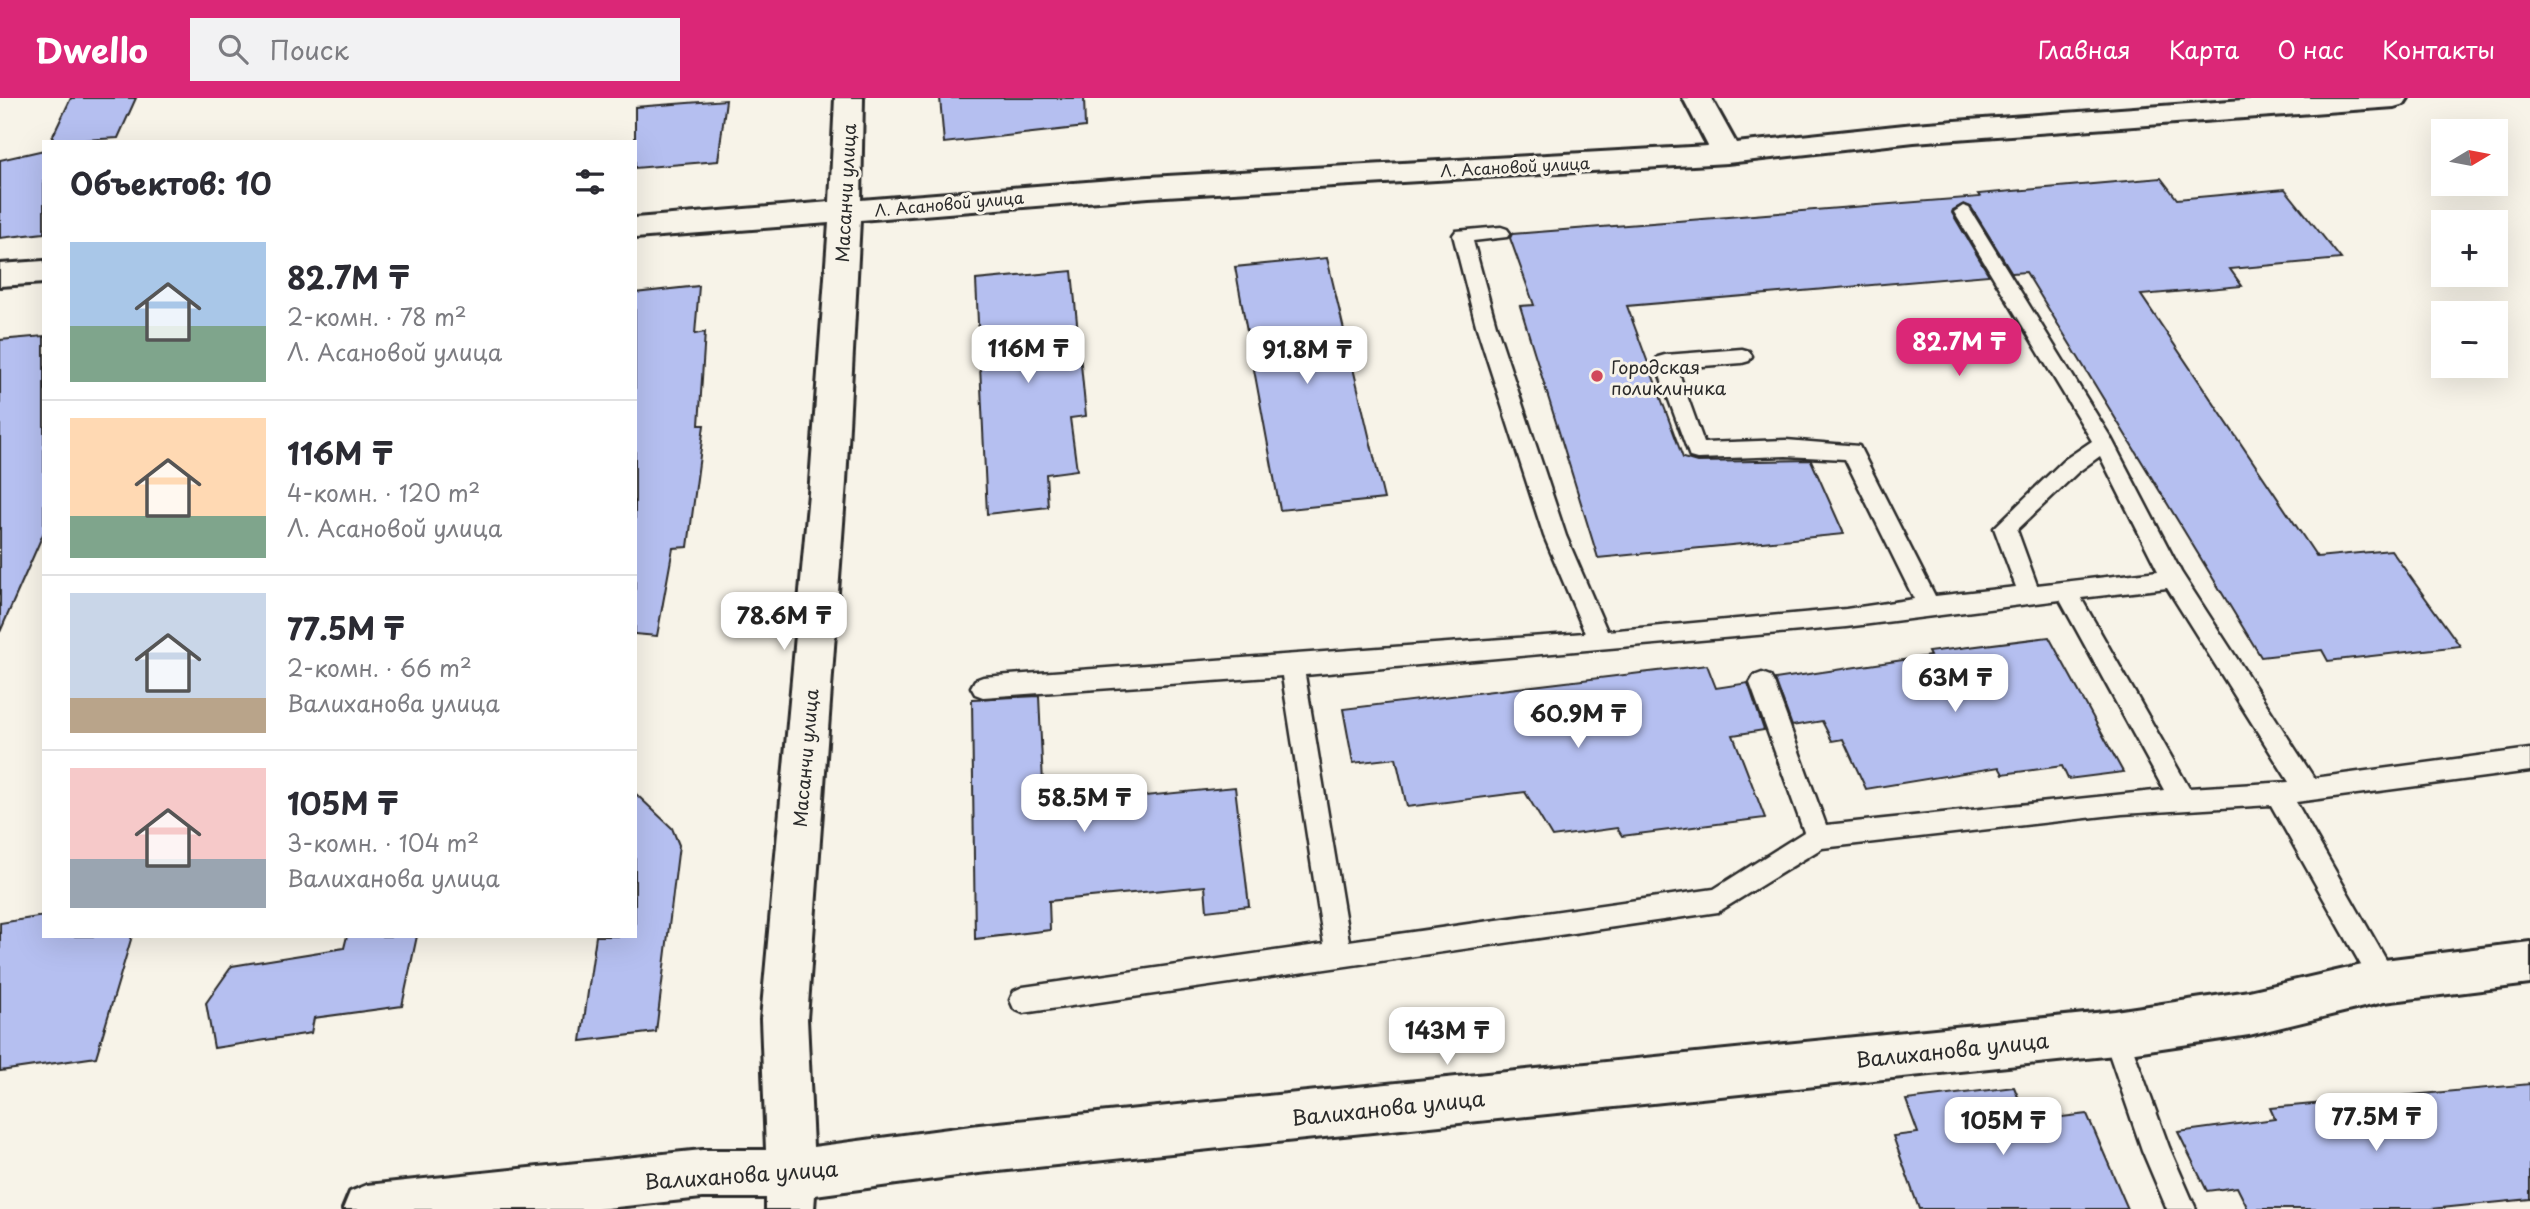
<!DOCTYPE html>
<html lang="ru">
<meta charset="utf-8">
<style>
body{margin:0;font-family:"Playpen Sans",sans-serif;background:#f2f2f3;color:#2b2b33;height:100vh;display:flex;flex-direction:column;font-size:26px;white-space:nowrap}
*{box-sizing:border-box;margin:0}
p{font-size:23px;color:#7c7c81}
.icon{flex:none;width:38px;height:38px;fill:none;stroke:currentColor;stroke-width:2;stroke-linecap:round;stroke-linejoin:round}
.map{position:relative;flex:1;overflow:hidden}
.drawer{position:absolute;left:42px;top:42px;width:595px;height:798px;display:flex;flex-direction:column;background:#fff;border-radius:0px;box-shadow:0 7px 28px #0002}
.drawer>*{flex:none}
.needle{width:46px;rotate:80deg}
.tools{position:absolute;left:2431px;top:21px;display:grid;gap:14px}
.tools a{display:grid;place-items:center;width:77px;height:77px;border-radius:0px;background:#fff;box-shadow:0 7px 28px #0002;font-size:35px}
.price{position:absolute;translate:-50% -60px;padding:0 16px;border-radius:14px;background:#fff;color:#222;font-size:23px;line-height:46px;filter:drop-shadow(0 2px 4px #0008)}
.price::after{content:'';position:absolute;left:50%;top:42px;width:21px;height:16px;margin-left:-10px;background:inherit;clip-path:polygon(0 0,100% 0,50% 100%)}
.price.current{background:#db2777;color:#fff}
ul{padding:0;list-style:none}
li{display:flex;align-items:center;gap:21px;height:175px;padding:0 28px}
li+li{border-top:2px solid #e1e1e2}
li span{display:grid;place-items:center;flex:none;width:196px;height:140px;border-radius:0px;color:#555}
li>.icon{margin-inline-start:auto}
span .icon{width:84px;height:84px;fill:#fffc;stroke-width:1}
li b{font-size:30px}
h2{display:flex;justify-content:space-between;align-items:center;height:84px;padding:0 28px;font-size:30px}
header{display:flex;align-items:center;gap:42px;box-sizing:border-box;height:98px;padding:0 35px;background:#db2777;color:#fff}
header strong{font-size:33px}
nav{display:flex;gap:38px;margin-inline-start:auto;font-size:24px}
.search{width:490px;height:63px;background:#f2f2f3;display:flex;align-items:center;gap:18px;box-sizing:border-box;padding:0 24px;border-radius:0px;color:#7c7c81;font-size:26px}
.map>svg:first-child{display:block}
</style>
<header>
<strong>Dwello</strong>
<div class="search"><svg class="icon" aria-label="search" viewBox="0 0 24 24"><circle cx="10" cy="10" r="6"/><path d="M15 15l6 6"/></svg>Поиск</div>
<nav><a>Главная</a><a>Карта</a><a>О нас</a><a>Контакты</a></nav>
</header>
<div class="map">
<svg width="2530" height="1111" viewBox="0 0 2530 1111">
<rect width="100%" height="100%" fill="#f7f3e8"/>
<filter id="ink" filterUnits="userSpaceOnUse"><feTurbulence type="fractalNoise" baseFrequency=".0143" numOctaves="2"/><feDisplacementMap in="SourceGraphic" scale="14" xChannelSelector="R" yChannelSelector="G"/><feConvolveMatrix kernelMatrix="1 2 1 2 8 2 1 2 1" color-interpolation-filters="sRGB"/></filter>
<g filter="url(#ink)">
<g fill="#b5bff0" stroke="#2b2b2b" stroke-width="2">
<polygon points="71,0 136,0 118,40 50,44"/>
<polygon points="940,0 1084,0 1085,29 944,45"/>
<polygon points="726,2 718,63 635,70 635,9"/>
<polygon points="44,52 44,135 0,140 0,62"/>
<polygon points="2161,80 2177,101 2285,91 2341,161 2230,171 2242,188 2141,197 2317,459 2391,452 2460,548 2328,563 2322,552 2261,559 2026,174 2012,175 1971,109 1964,106 1953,112 1952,115 1989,177 1627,208 1683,360 1697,364 1811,362 1844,436 1598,460 1520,208 1534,207 1510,140 1512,136 1980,99 1978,96"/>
<polygon points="1327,160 1384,401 1280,412 1235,169"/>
<polygon points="1072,173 1086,318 1070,320 1077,372 1046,376 1048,409 987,416 976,182"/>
<polygon points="699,188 695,236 705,234 699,327 704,327 688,449 673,450 657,538 635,536 635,195"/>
<polygon points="44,238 44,434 0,534 0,242"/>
<polygon points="2049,539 2123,674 2068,681 2062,668 2003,676 1999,669 1866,691 1843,641 1832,643 1822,623 1792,628 1775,581 1930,558 1928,554"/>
<polygon points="1707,567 1716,590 1748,585 1764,632 1733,637 1765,720 1622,738 1617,730 1552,739 1525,694 1407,709 1396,660 1353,665 1343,611"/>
<polygon points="1039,598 1044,708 1235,689 1249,808 1207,813 1205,788 1049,803 1050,832 975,841 972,601"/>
<polygon points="635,695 672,730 679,747 656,934 581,943 596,838 635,838"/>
<polygon points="44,818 44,838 132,838 96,959 0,973 0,825"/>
<polygon points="347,838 417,838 402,908 314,920 311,935 214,950 206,905 232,868 344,850"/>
<polygon points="2530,986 2530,1101 2431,1111 2248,1111 2237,1089 2207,1093 2178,1034 2275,1021 2270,1010"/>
<polygon points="2014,989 2028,1023 2087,1016 2128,1111 1919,1111 1893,1038 1918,1035 1906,1002"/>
</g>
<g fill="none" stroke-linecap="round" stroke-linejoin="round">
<g stroke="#2b2b2b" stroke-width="5">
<g id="lane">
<path d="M1963 108 1969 110 2111 340 2181 474 2314 680 2530 651V673L2296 704 2393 874 2397 883 2393 892 2384 896 2375 892 2271 707 2122 716 1822 750 1718 814 1023 915 1014 911 1010 902 1014 893 1023 889 1324 846 1282 578 983 599 975 596 971 589 975 582 983 579 1585 535 1544 438 1476 227 1453 137 1456 133 1501 129 1507 131 1510 135 1507 139 1473 143 1496 227 1566 438 1607 533 1846 511 1914 501 1845 361 1786 358 1697 361 1690 359 1655 264 1658 259 1665 257 1742 251 1749 253 1752 258 1749 263 1742 265 1677 270 1704 345 1786 342 1859 348 1935 498 2016 489 1994 430 2064 362 2092 343 1954 114ZM2100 358 2158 473 2037 487 2017 432 2078 374ZM2167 490 2289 684 2189 690 2081 500ZM2060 502 2164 692 1826 727 1774 585 1770 578 1762 575 1754 578 1750 585 1804 734 1714 791 1349 843 1305 577 1846 529Z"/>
<polygon points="2115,922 2124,926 2169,1049 2196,1111 2167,1111 2142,1052 2102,935 2106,926"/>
</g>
</g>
<g stroke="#2b2b2b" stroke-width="6">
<g id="street">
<polygon points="835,0 863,0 861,102 1149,79 1708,48 1683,0 1711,0 1736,45 1914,26 2271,0 2408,0 2404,6 2394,9 1914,44 1727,65 1149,99 860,122 846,384 807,921 813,1049 979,1027 2115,913 2249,893 2384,862 2530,844 2530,886 2384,904 2249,937 2115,957 979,1075 815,1097 814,1111 766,1111 766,1100 702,1100 597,1111 343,1111 350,1094 367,1087 702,1052 766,1052 761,921 810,384 829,125 635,140 635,120 830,104"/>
<polygon points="44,163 44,185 0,188 0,166"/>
</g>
</g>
<use href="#lane" fill="#f7f3e8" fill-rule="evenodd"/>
<use href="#street" fill="#f7f3e8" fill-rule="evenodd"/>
</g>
</g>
<circle fill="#d1495b" stroke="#f7f3e8" stroke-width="2.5" cx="1597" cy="278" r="7"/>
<g text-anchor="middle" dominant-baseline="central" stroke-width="6" stroke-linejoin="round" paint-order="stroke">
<g font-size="16" fill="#2b2b2b" stroke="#f7f3e8">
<text transform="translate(1515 68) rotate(-3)">Л. Асановой улица</text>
<text transform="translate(949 105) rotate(-5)">Л. Асановой улица</text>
</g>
<g font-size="18" fill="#2b2b2b" stroke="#f7f3e8">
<text transform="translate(845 95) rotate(-87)">Масанчи улица</text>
<text transform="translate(805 660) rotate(-85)">Масанчи улица</text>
</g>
<g font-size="18" fill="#2b2b2b" stroke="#f7f3e8" text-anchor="start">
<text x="1611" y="268">Городская<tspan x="1611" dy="21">поликлиника</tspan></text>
</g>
<g font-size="21" fill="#2b2b2b" stroke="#f7f3e8">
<text transform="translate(1952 951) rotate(-6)">Валиханова улица</text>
<text transform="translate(1388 1009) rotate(-6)">Валиханова улица</text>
<text transform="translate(741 1076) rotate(-4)">Валиханова улица</text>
</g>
</g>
</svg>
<div class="tools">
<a><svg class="needle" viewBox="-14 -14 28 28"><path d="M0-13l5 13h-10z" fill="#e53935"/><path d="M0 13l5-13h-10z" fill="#7c7c81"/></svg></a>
<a>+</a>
<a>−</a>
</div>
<b class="price current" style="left:1959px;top:280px">82.7M ₸</b>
<b class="price" style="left:1028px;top:287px">116M ₸</b>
<b class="price" style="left:1307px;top:288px">91.8M ₸</b>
<b class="price" style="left:784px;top:554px">78.6M ₸</b>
<b class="price" style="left:1955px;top:616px">63M ₸</b>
<b class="price" style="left:1578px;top:652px">60.9M ₸</b>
<b class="price" style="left:1084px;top:736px">58.5M ₸</b>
<b class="price" style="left:1447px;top:969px">143M ₸</b>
<b class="price" style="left:2376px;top:1055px">77.5M ₸</b>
<b class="price" style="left:2003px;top:1059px">105M ₸</b>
<section class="drawer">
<h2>Объектов: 10<svg class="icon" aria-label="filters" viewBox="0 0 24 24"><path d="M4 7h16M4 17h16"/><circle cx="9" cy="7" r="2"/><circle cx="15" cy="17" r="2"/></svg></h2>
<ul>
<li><span style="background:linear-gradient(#a9c7e8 60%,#7fa58c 0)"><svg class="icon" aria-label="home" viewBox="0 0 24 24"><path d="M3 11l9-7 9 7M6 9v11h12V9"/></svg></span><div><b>82.7M ₸</b><p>2-комн. · 78 m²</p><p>Л. Асановой улица</p></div></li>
<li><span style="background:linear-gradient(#ffd9b3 70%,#7fa58c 0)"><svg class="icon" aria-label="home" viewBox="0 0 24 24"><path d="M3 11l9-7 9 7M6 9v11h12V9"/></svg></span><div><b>116M ₸</b><p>4-комн. · 120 m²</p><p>Л. Асановой улица</p></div></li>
<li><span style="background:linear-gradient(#c9d6e8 75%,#b9a48a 0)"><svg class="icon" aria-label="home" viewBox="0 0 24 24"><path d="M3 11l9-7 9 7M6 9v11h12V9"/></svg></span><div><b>77.5M ₸</b><p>2-комн. · 66 m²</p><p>Валиханова улица</p></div></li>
<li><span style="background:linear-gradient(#f6c9c9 65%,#9aa5b1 0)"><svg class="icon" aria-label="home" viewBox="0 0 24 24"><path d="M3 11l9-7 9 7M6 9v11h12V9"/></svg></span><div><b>105M ₸</b><p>3-комн. · 104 m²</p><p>Валиханова улица</p></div></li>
</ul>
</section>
</div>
